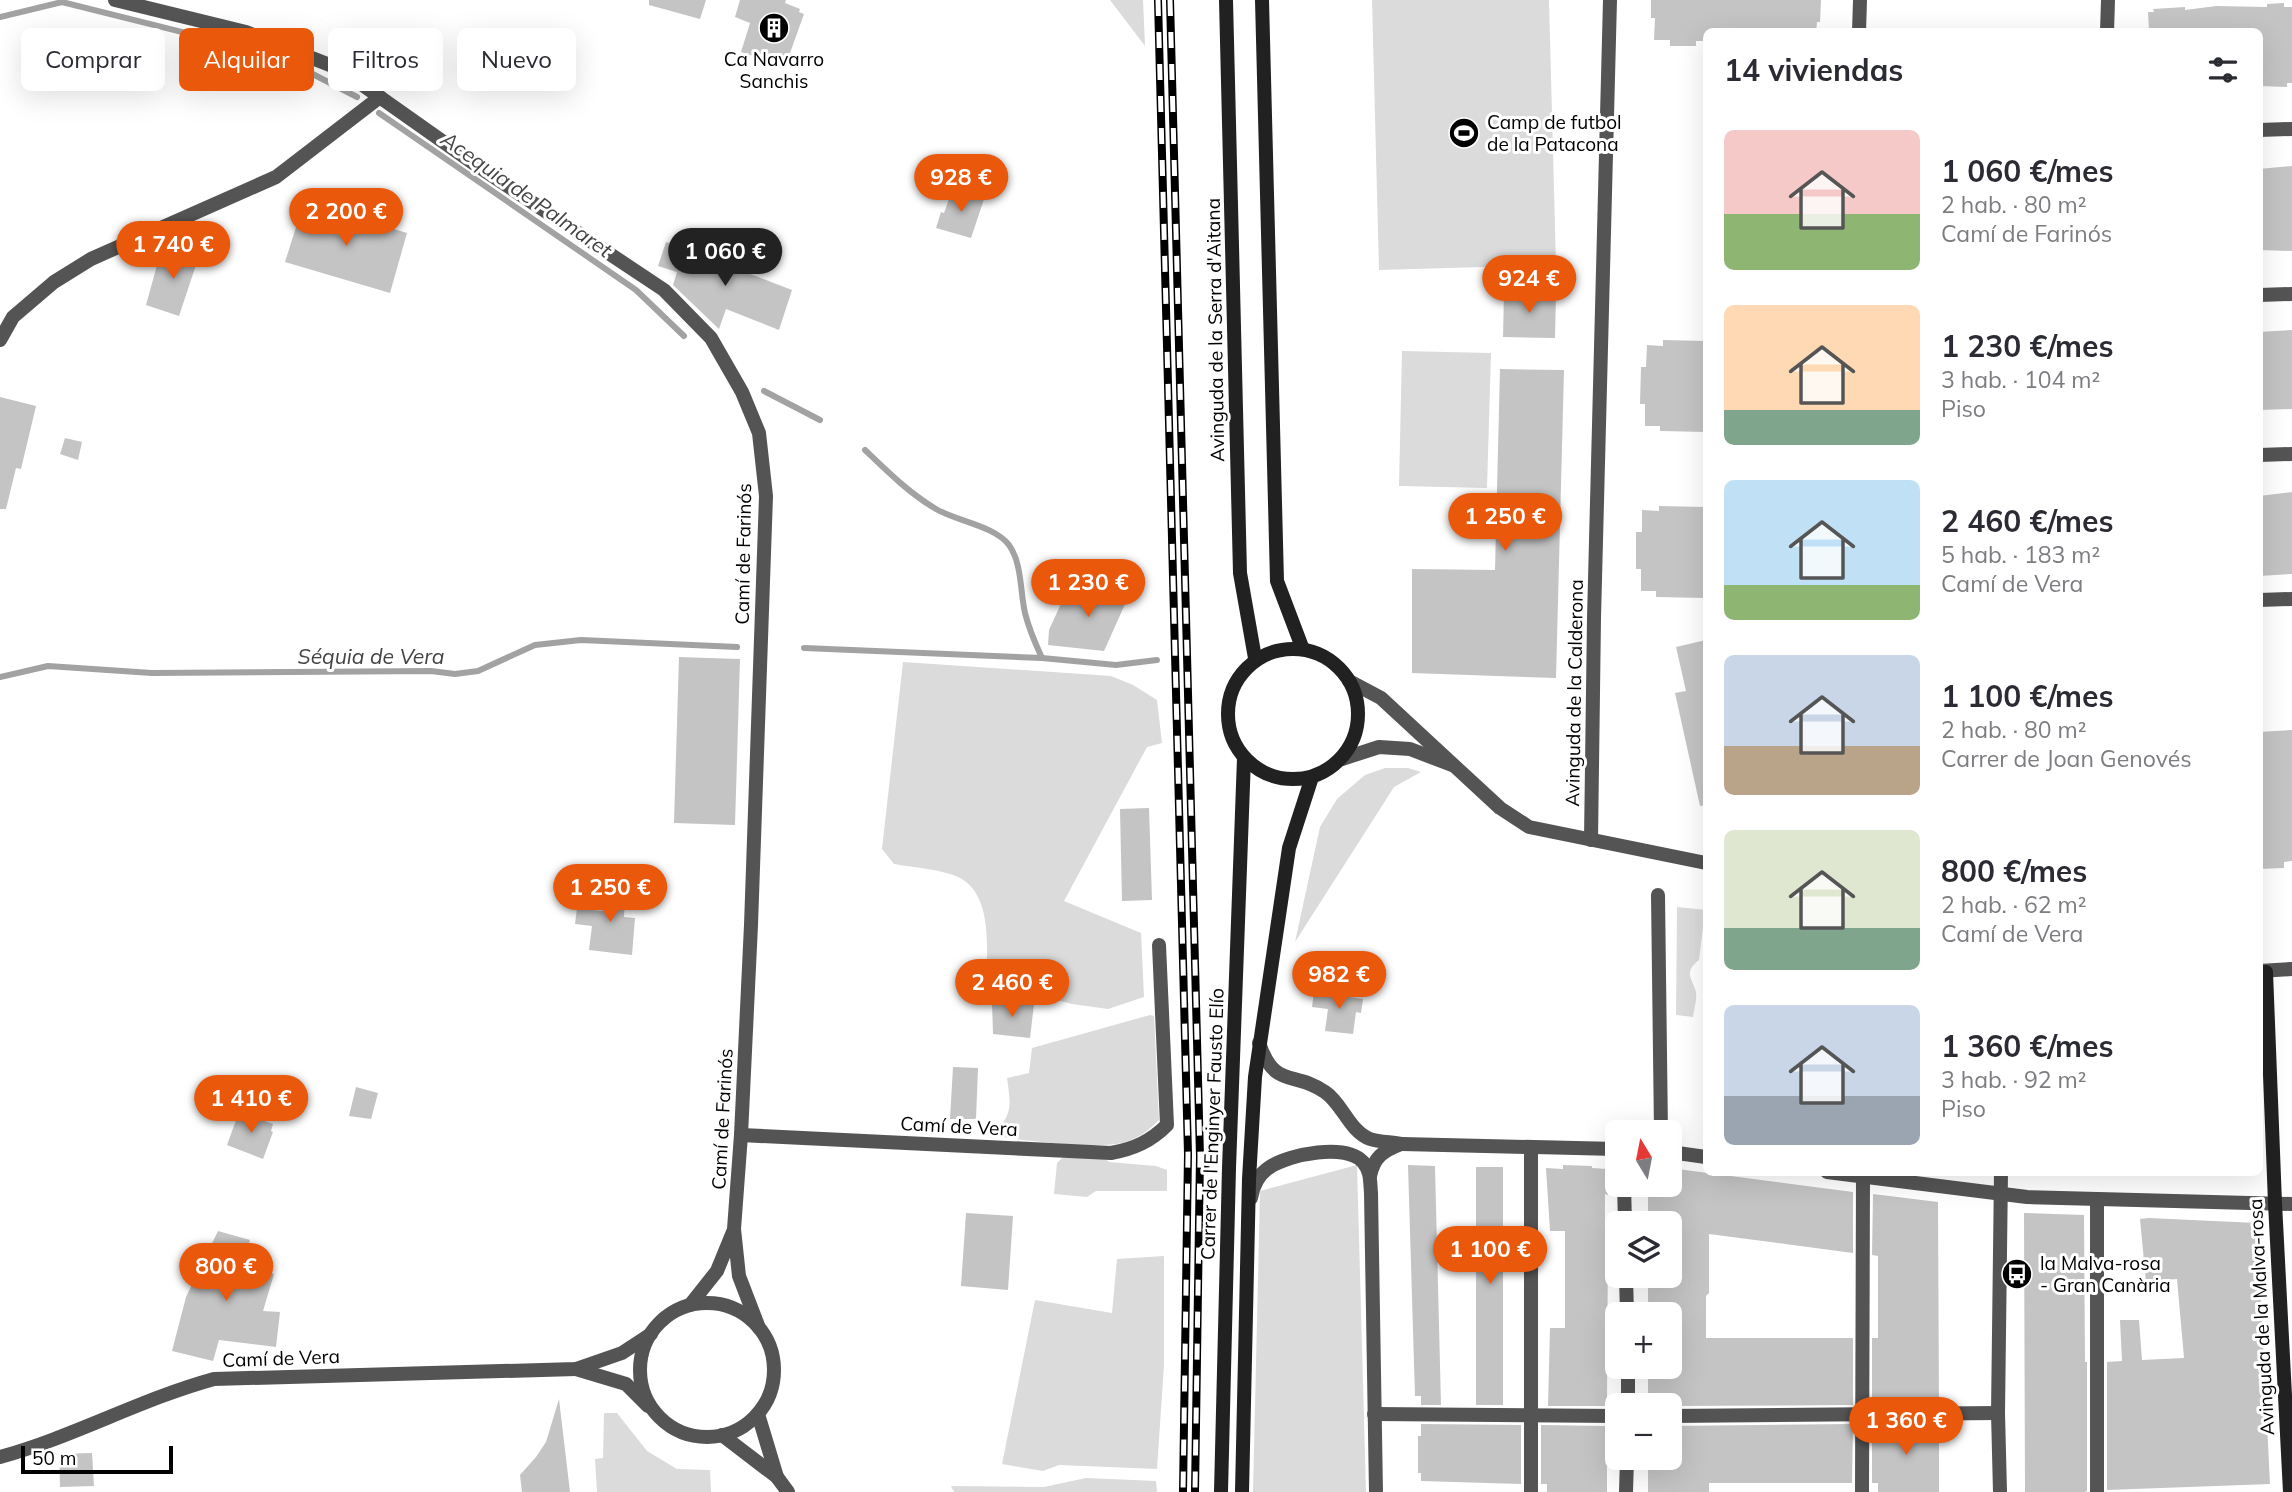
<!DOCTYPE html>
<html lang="es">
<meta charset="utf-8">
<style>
body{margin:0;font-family:Mulish,sans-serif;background:#f7f7f7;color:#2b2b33;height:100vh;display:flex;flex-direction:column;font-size:26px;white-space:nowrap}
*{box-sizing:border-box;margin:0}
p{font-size:23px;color:#7c7c81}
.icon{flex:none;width:38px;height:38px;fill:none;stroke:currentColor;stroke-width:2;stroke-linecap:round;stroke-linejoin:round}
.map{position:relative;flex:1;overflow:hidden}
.panel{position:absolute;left:1703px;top:28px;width:560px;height:1148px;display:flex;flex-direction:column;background:#fff;border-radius:10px;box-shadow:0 7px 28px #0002}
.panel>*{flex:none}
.hud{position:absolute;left:21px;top:28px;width:665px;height:63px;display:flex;gap:14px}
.needle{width:46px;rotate:350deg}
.buttons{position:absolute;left:1605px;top:1120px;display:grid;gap:14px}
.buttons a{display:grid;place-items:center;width:77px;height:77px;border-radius:10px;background:#fff;box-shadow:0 7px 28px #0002;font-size:35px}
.scale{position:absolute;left:21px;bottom:18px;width:152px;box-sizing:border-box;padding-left:7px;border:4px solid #000;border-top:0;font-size:19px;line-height:24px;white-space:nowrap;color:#000;-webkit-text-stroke:5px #fff;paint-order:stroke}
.price{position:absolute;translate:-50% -60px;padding:0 16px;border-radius:24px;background:#ea580c;color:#fff;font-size:23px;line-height:46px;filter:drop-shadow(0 2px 4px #0008)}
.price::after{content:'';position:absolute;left:50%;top:42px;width:21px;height:16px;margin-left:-10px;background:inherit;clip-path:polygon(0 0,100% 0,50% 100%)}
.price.active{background:#222;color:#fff}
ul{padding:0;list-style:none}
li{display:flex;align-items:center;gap:21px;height:175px;padding:0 21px}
li span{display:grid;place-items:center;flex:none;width:196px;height:140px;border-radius:10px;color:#555}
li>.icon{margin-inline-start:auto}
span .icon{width:84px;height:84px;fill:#fffc;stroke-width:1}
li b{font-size:30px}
h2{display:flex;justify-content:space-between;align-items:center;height:84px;padding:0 21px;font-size:30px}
.pill{padding:0 24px;border-radius:10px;background:#fff;box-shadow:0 7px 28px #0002;font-size:24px;line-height:63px}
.pill.active{background:#ea580c;color:#fff}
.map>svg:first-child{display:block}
</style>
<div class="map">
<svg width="2292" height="1492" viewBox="0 0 2292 1492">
<rect width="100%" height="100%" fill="#fff"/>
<g fill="#dbdbdb">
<polygon points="1110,0 1143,0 1145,46"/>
<polygon points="1372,0 1549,0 1556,265 1379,270"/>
<polygon points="1402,351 1491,353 1487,488 1399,486"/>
<path d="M903 662 1111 676 1133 685 1157 700 1162 743 1147 747 1064 901 1141 933 1144 997 1108 1009 1072 1004 987 982C986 950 994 894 958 877 944 870 911 867 894 864L882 849Z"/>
<polygon points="1385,768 1408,768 1421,772 1394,787 1295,942 1320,827 1337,799 1365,775"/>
<path d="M1677 907 1706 910V927H1703L1699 960C1683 973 1692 977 1696 992 1697 999 1694 1010 1693 1017L1676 1015Z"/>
<path d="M1150 1015 1154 1016 1159 1120C1148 1131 1138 1139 1122 1143 1094 1149 1026 1141 996 1136L995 1131C1014 1115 1010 1101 1007 1078L1029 1073 1032 1048Z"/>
<polygon points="1062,1158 1104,1158 1109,1162 1156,1166 1167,1170 1167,1191 1096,1191 1087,1197 1054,1194 1057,1163"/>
<polygon points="1357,1165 1366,1492 1253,1492 1260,1191"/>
<polygon points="1164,1256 1164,1365 1157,1469 1059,1465 1043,1471 1002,1464 1035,1300 1112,1313 1117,1259"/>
<polygon points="604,1413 617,1413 647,1451 677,1469 710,1470 711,1492 597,1492 595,1459 603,1458"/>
<polygon points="1086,1478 1156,1481 1157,1492 954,1492 951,1486 1044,1487"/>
</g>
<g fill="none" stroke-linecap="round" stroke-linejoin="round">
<g stroke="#a2a2a2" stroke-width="6">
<polyline points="0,17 62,2 258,51 305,70 357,97"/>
<polyline points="379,113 636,290 684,336"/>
<polyline points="764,391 820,420"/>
<path d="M865 450C888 472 909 493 936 509 956 521 995 526 1009 545 1022 563 1020 591 1025 613 1029 629 1035 643 1042 658"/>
<polyline points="804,648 1042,658 1116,665 1157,660"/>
<polyline points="0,677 48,666 152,673 431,671 455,674 478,671 535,645 581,640 737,647"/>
</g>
</g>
<g fill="#c4c4c4">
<polygon points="649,0 706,0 700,19 649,5"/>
<polygon points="740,0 786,0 785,3 800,9 799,12 804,14 785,67 741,52 750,23 735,17"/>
<polygon points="1651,0 1821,0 1820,22 1817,22 1816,32 1706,32 1706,41 1696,41 1696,46 1670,46 1670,40 1654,40 1655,18 1651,18"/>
<polygon points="2284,3 2284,7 2292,7 2292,83 2287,83 2287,87 2259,86 2259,32 2149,32 2148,12 2154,12 2153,9 2185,7 2185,10 2216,6 2267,7 2267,4"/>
<polygon points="2292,166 2292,251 2259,250 2259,169"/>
<polygon points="953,188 984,199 971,238 936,228 941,212 944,213"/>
<polygon points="304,202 407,233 390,293 285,262"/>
<polygon points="666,242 792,290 779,330 726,309 719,329 673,285 677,272 658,266"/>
<polygon points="173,247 200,253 179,316 146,305 159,258 171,255"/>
<polygon points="1504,292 1556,293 1555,338 1503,337"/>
<polygon points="2292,330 2292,409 2259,410 2259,332"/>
<polygon points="1663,340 1706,341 1706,432 1660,431 1660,426 1645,426 1645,404 1640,404 1641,367 1646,367 1647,345 1663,346"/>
<polygon points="1500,369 1564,370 1556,678 1412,673 1412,569 1495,570"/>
<polygon points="0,397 36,406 21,469 16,468 6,509 0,509"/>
<polygon points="65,438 82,442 78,460 60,454"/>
<polygon points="2292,492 2292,574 2259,576 2259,496"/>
<polygon points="1659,506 1706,507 1706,598 1656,597 1656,591 1641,591 1641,569 1636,569 1636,532 1642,532 1642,510 1659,511"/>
<polygon points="1096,579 1130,593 1104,651 1048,645 1049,630 1065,595 1084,603"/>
<polygon points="1706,640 1706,805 1700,806 1675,693 1686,691 1676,647"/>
<polygon points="679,657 740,659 735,825 674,823"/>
<polygon points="2292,730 2292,861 2284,862 2284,868 2259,869 2259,732"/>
<polygon points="1149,808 1152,900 1122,901 1120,809"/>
<polygon points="614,878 626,880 624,917 635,918 632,955 589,950 592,926 575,924 577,908 609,912"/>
<polygon points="1314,992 1363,999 1361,1013 1356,1012 1353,1034 1325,1031 1328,1009 1312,1007"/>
<polygon points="992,1001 1034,1004 1030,1038 993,1034"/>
<polygon points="953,1067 978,1068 976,1119 950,1119"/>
<polygon points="356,1087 378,1093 371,1119 349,1116"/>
<polygon points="239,1112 273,1124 271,1131 273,1132 263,1159 227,1145"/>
<polygon points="1408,1165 1435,1166 1441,1405 1421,1405 1421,1396 1415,1396"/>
<polygon points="1563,1165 1592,1166 1592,1168 1607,1169 1608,1195 1605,1194 1605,1230 1608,1231 1607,1406 1548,1406 1550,1328 1565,1328 1565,1231 1550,1231 1546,1168 1563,1169"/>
<rect x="1476" y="1167" width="27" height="238"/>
<polygon points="1670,1168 1853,1192 1853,1253 1709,1234 1709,1293 1706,1296 1706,1338 1853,1338 1853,1405 1670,1406 1670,1398 1648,1398 1648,1367 1670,1367 1670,1314 1650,1314 1648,1300 1648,1276 1670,1276 1670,1223 1648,1223 1648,1185 1670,1185"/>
<polygon points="1873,1194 1938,1202 1939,1404 1872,1405 1872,1338 1878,1338 1878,1256 1872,1255"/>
<polygon points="966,1213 1013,1216 1008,1290 961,1286"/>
<polygon points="2024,1213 2084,1215 2085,1362 2087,1362 2087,1491 2085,1492 2025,1492"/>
<polygon points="2149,1218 2257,1223 2270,1484 2107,1490 2107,1362 2122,1361 2120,1320 2139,1320 2142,1360 2184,1358 2177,1279 2146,1282 2140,1219"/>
<polygon points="218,1231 250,1240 242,1265 274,1274 263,1311 280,1312 276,1347 219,1340 213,1361 172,1351 186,1297"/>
<polygon points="559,1399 570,1492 522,1492 520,1475 536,1457 546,1442"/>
<polygon points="1939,1423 1939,1492 1878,1492 1878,1483 1872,1483 1872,1424"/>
<polygon points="1421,1424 1521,1425 1521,1484 1421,1481 1421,1473 1418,1473 1418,1436 1421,1436"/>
<polygon points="1853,1424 1852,1483 1709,1483 1709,1492 1648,1492 1648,1458 1670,1458 1670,1426"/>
<polygon points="1541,1425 1607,1426 1607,1492 1547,1492 1547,1484 1541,1484"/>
<polygon points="92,1453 94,1486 60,1487 59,1454"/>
</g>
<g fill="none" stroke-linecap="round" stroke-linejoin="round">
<g stroke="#545454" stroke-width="14">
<polyline points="115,0 246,32 340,69 476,165 664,290 711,338 742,392 759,433 766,496 751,925 741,1135 734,1229 739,1276 759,1328"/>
<polyline points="1859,32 1860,0"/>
<polyline points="2107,32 2108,0"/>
<polyline points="2259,130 2292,129"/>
<polyline points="2259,295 2292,294"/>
<polyline points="0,340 13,317 54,282 91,259 276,177 380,97"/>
<polyline points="2259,455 2292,454"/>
<polyline points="2259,600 2292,599"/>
<polyline points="1349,681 1381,698 1500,808 1529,827 1706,863"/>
<polyline points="1342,759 1379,747 1410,749 1452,765"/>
<polyline points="1591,840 1594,618 1610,0"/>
<polyline points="1658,895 1661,1132"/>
<polyline points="2259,971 2292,969"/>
<path d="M1259 1043C1275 1090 1294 1070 1325 1092 1342 1103 1350 1132 1370 1139 1379 1142 1392 1142 1402 1144L1617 1149"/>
<path d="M741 1135 1111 1153C1134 1149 1151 1141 1167 1125L1159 945"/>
<polyline points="1670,1152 1706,1157"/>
<polyline points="1827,1172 2027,1197 2292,1204"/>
<path d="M1370 1176C1374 1157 1383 1151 1401 1144"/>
<polyline points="1624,1185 1625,1223"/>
<path d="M1251 1198C1253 1186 1259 1174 1270 1167 1290 1154 1346 1143 1363 1162 1371 1171 1370 1182 1371 1193L1376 1492"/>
<polyline points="2097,1200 2097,1492"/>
<polyline points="1626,1276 1627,1314"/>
<circle cx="707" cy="1370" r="67"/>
<polyline points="690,1305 717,1271 733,1232"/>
<polyline points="1628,1367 1628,1405"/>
<polyline points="576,1369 626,1384 648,1406"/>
<polyline points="758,1414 777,1477"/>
<polyline points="1374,1414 1617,1416"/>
<polyline points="1670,1416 1998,1413"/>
<polyline points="722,1435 777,1477 788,1492"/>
<path d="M0 1457C73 1437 141 1399 214 1379L576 1369 622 1353 651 1334"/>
<polyline points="1531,1492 1531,1147"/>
<polyline points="1626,1492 1627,1458"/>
<polyline points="1862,1492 1863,1177"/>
<polyline points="2000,1492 1998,1413 2001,1172"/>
</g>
<g stroke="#212121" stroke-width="14">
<polyline points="1226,0 1240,573 1255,658"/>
<polyline points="1262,0 1277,581 1302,647"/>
<circle cx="1293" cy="714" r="65"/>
<polyline points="2266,972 2275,1203 2290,1492"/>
<polyline points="1221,1492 1229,1168 1244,758"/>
<polyline points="1242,1492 1249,1179 1255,1077 1289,848 1312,777"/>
</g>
<g stroke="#000" stroke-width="8">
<g id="rail">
<polyline points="1158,0 1188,1154 1183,1492"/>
<polyline points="1170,0 1200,1156 1195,1492"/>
</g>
</g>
<use href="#rail" stroke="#fff" stroke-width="5" stroke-dasharray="16" stroke-linecap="butt"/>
</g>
<defs>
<g id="building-disc" transform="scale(1.575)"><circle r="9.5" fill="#000" stroke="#fff"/><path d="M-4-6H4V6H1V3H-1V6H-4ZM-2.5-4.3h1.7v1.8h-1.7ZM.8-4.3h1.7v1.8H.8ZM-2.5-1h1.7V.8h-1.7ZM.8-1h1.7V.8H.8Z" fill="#fff"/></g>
<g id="stadium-disc" transform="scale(1.575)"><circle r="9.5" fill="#000" stroke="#fff"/><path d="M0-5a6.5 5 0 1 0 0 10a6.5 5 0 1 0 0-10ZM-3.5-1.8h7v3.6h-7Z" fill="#fff"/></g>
<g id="bus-disc" transform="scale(1.575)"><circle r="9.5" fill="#000" stroke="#fff"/><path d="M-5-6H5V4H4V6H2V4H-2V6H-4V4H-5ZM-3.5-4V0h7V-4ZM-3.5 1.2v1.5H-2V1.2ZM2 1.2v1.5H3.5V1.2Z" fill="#fff"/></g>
</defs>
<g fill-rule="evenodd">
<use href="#building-disc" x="774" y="28"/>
<use href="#stadium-disc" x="1464" y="133"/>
<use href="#bus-disc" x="2017" y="1274"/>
</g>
<g text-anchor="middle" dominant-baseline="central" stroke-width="6" stroke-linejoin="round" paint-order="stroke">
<g font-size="19" fill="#000" stroke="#fff" text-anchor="start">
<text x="774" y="59" text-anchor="middle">Ca Navarro<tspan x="774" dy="22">Sanchis</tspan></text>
<text x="1487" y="122">Camp de futbol<tspan x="1487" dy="22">de la Patacona</tspan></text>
<text x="2040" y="1263">la Malva-rosa<tspan x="2040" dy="22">- Gran Canària</tspan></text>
</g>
<g font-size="19" fill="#000" stroke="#fff">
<text transform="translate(1215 330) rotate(-91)">Avinguda de la Serra d'Aitana</text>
<text transform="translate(743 554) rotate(-89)">Camí de Farinós</text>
<text transform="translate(1574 693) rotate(-89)">Avinguda de la Calderona</text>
<text transform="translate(722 1119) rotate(-87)">Camí de Farinós</text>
<text transform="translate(1212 1124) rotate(-88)">Carrer de l'Enginyer Fausto Elío</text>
<text transform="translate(959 1126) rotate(3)">Camí de Vera</text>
<text transform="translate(2261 1317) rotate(-93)">Avinguda de la Malva-rosa</text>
<text transform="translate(281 1358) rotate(-2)">Camí de Vera</text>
</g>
<g font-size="21" font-style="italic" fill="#434343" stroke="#fff">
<text transform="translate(527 194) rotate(35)">Acequia de Palmaret</text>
<text x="371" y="656">Séquia de Vera</text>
</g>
</g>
</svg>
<div class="buttons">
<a><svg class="needle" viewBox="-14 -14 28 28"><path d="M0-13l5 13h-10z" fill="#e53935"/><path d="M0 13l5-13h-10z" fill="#7c7c81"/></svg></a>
<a><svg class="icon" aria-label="layers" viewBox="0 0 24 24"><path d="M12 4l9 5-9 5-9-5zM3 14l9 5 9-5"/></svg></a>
<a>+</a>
<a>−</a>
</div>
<div class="scale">50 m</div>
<b class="price" style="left:961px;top:214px">928 €</b>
<b class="price" style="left:346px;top:248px">2 200 €</b>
<b class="price" style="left:173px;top:281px">1 740 €</b>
<b class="price active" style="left:725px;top:288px">1 060 €</b>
<b class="price" style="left:1529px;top:315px">924 €</b>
<b class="price" style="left:1505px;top:553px">1 250 €</b>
<b class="price" style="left:1088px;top:619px">1 230 €</b>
<b class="price" style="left:610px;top:924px">1 250 €</b>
<b class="price" style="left:1339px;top:1011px">982 €</b>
<b class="price" style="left:1012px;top:1019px">2 460 €</b>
<b class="price" style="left:251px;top:1135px">1 410 €</b>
<b class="price" style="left:1490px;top:1286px">1 100 €</b>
<b class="price" style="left:226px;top:1303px">800 €</b>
<b class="price" style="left:1906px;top:1457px">1 360 €</b>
<div class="hud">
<a class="pill">Comprar</a>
<a class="pill active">Alquilar</a>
<a class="pill">Filtros</a>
<a class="pill">Nuevo</a>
</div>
<section class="panel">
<h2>14 viviendas<svg class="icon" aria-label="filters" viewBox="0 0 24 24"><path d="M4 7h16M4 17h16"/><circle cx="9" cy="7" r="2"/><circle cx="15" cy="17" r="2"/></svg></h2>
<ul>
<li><span style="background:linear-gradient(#f6c9c9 60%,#8fb573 0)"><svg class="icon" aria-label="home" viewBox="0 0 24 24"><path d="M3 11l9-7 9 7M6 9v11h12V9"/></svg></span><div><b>1 060 €/mes</b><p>2 hab. · 80 m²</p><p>Camí de Farinós</p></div></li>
<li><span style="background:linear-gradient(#ffd9b3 75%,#7fa58c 0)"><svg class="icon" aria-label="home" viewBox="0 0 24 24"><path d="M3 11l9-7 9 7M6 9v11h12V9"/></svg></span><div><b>1 230 €/mes</b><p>3 hab. · 104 m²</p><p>Piso</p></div></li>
<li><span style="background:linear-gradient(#bfe0f5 75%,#8fb573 0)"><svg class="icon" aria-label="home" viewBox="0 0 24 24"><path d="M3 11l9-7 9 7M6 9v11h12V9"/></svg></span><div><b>2 460 €/mes</b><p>5 hab. · 183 m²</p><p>Camí de Vera</p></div></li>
<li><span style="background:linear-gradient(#c9d6e8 65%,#b9a48a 0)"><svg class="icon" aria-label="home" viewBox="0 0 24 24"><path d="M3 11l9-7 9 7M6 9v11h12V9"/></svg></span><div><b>1 100 €/mes</b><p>2 hab. · 80 m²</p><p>Carrer de Joan Genovés</p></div></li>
<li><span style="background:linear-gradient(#dfe7d0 70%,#7fa58c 0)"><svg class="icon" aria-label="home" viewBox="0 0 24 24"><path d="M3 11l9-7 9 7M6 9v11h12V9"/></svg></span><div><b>800 €/mes</b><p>2 hab. · 62 m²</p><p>Camí de Vera</p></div></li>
<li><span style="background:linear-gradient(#c9d6e8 65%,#9aa5b1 0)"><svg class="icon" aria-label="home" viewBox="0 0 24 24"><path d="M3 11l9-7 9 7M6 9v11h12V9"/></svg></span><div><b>1 360 €/mes</b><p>3 hab. · 92 m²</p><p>Piso</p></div></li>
</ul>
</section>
</div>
